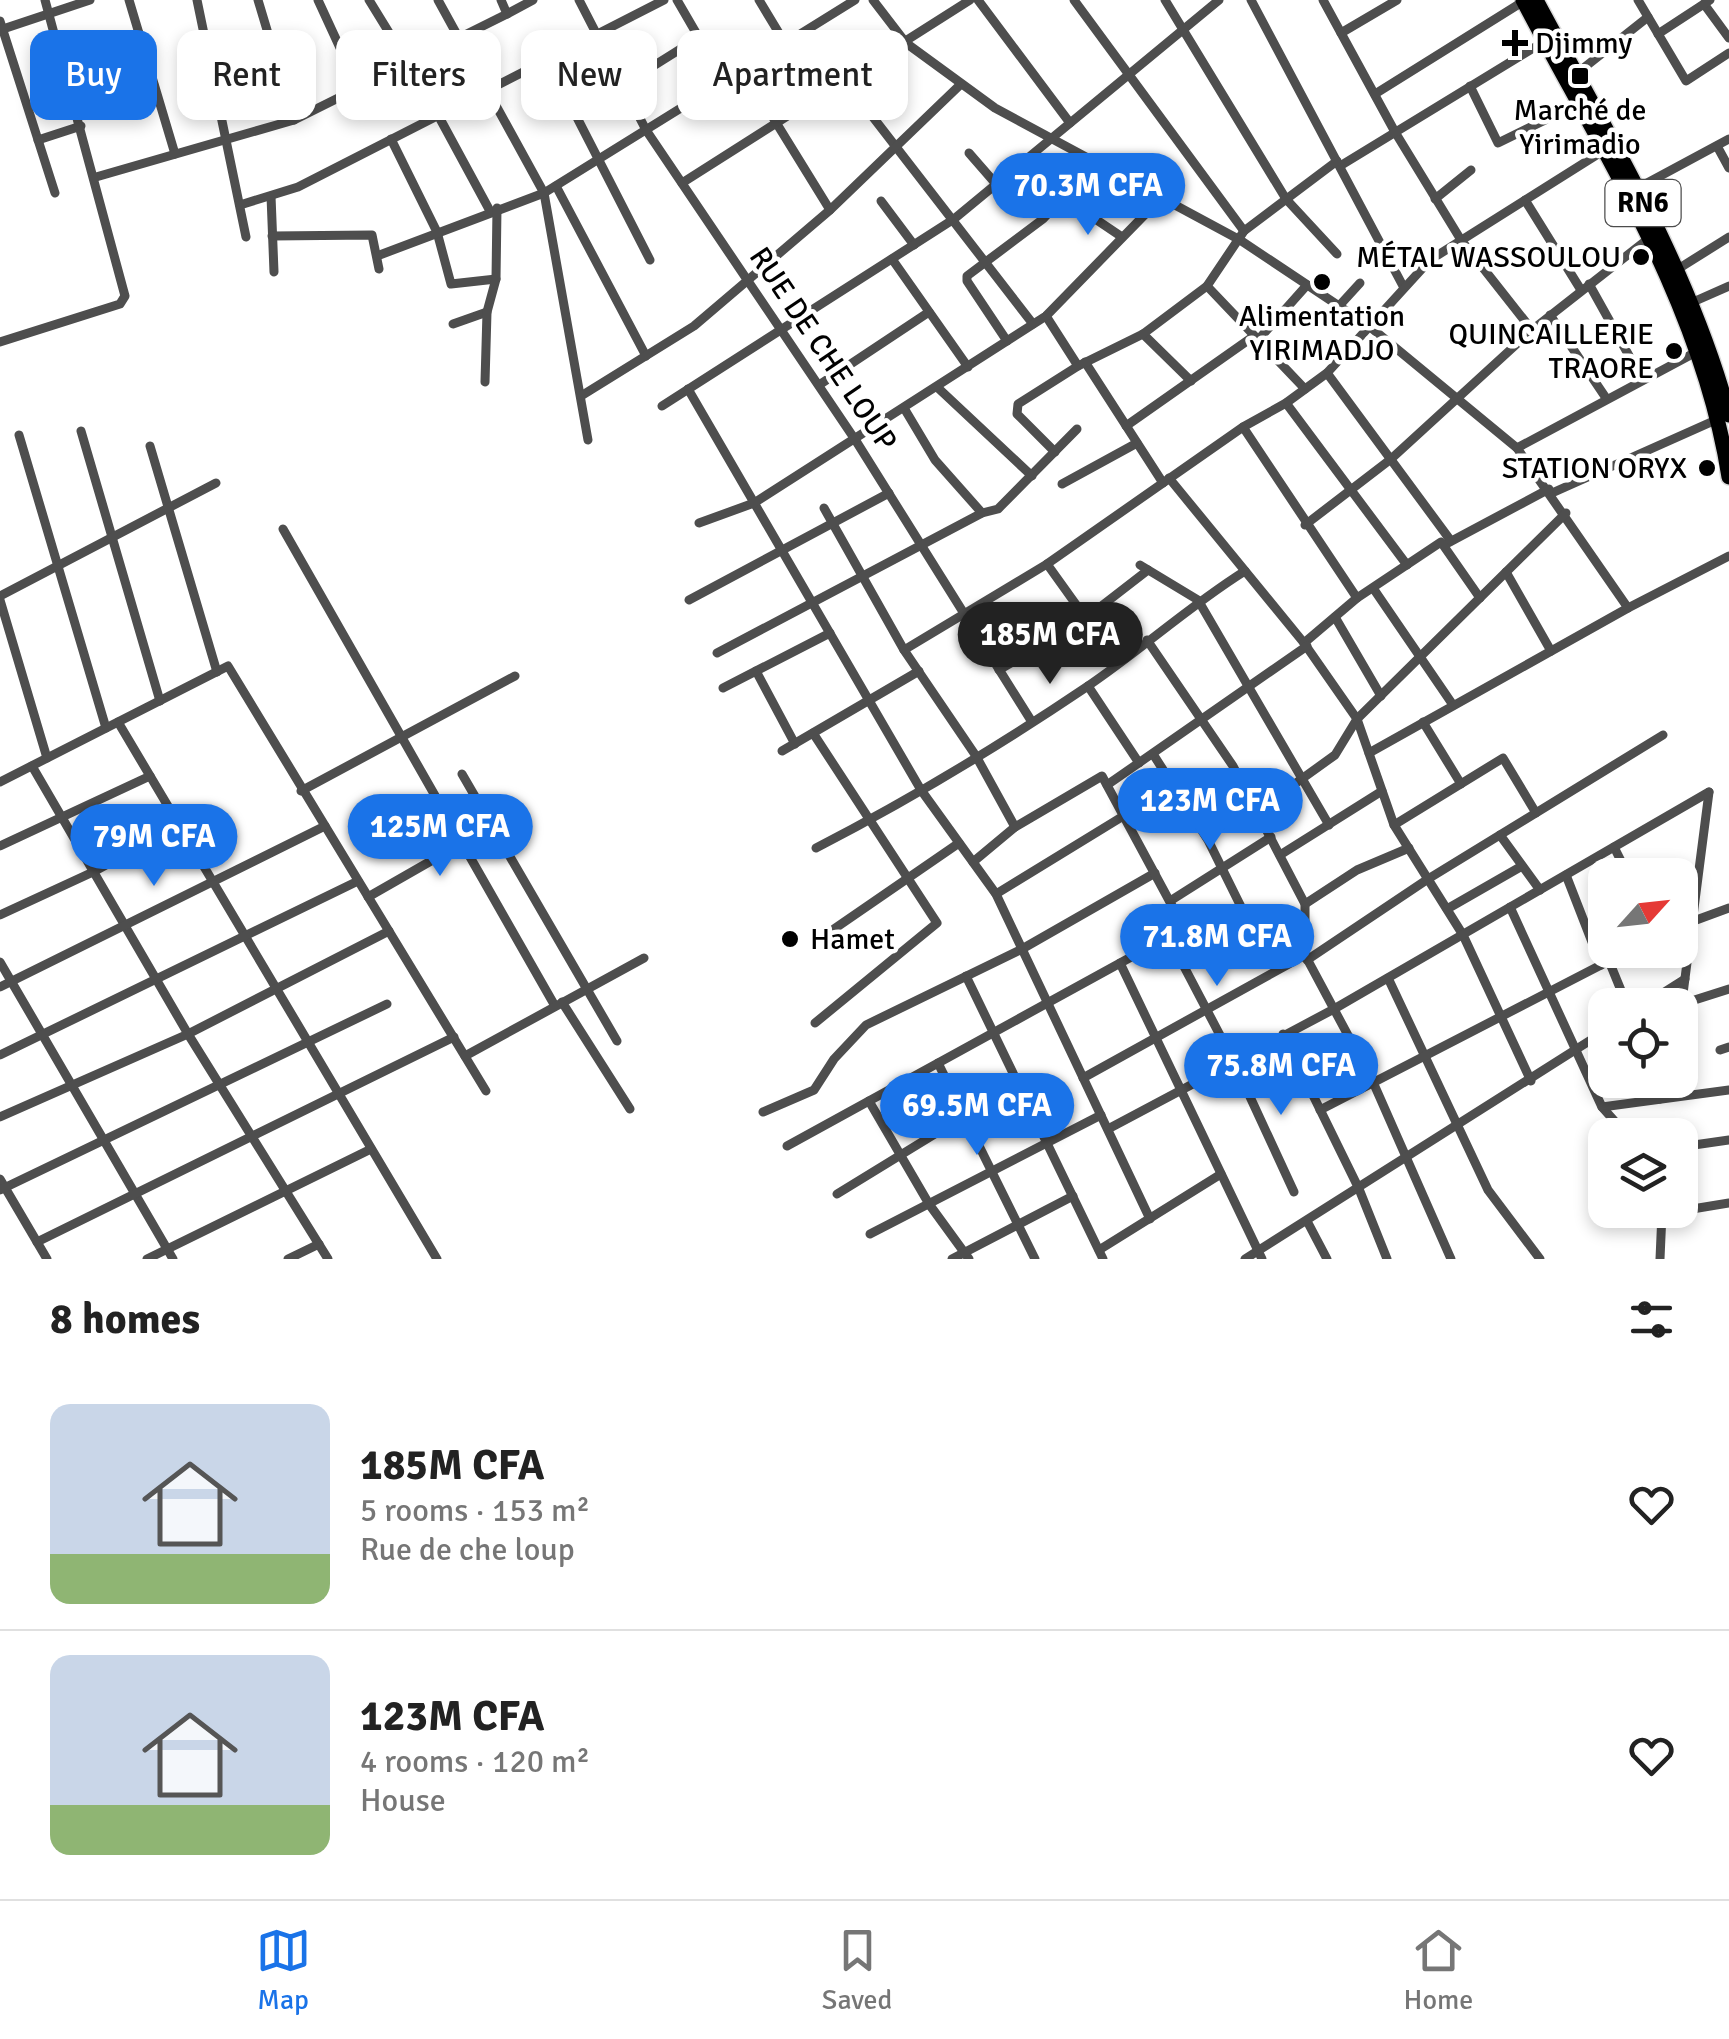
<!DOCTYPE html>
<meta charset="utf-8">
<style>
body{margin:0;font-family:Signika,sans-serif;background:#f2f2f2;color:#222;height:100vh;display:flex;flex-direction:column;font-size:38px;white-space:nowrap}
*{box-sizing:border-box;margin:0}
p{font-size:32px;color:#767676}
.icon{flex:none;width:55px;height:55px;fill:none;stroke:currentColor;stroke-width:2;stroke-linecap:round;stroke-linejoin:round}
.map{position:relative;height:1259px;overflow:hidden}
.drawer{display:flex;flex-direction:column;background:#fff;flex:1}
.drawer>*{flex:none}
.hud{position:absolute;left:30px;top:30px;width:1000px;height:90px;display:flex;gap:20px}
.needle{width:65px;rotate:63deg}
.fabs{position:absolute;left:1588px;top:858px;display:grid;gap:20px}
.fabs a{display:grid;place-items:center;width:110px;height:110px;border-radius:20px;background:#fff;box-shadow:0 5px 15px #0003;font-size:50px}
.price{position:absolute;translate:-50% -85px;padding:0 22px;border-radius:35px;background:#1a73e8;color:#fff;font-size:32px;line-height:65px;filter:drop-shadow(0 2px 5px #0008)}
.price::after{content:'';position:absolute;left:50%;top:60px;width:30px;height:22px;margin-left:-15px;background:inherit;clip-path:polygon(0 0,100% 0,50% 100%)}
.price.current{background:#222;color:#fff}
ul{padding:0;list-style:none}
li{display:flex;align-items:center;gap:30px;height:250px;padding:0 50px}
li+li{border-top:2px solid #e0e0e0}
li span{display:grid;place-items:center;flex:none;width:280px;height:200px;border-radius:20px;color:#555}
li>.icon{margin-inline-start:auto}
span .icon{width:120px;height:120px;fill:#fffc;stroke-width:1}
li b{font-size:42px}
h2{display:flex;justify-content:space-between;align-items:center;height:120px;padding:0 50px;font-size:42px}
.pill{padding:0 35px;border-radius:20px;background:#fff;box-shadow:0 5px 15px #0003;font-size:35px;line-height:90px}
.pill.current{background:#1a73e8;color:#fff}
.tab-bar{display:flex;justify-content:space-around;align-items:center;height:140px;border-top:2px solid #e0e0e0;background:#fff;font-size:28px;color:#767676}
.tab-bar a{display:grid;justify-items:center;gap:5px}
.tab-bar .current{color:#1a73e8}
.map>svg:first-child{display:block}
</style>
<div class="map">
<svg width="1729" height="1259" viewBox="0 0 1729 1259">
<rect width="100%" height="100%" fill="#fff"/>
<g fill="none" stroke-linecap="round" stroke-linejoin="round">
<g stroke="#dbdbdb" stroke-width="18">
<g id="trunk">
<path d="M1523 0C1603 153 1702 304 1729 477"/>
<path d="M1536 0C1608 135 1689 267 1729 415"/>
</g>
</g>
<g stroke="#4e4e4e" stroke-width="9">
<polyline points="129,0 175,154"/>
<polyline points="197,0 246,237"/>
<polyline points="258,0 294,120"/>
<polyline points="318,0 359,89"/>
<polyline points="369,0 409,65"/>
<polyline points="438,0 544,193 588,440"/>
<polyline points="579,0 646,130 856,441 1032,722"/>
<polyline points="677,0 724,81"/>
<polyline points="759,0 785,43"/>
<polyline points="873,0 906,43 995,108 1240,240 1369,326 1517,448 1628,608"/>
<polyline points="978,0 1070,123"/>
<polyline points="1074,0 1244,231"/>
<polyline points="1165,0 1286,199 1337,254"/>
<polyline points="1251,0 1403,286"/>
<polyline points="1323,0 1395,132 1461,240 1532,330"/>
<polyline points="1638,0 1686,81 1729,53"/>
<polyline points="1704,4 1729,38"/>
<polyline points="507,14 533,0"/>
<polyline points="0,21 55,193"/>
<polyline points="0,30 90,0"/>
<polyline points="1341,33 1397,0"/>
<polyline points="1658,34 1710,0"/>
<polyline points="547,59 650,260"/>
<polyline points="63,62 139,33"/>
<polyline points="743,69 830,210"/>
<polyline points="1576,74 1648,17"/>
<polyline points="845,81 1033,324"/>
<polyline points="623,85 698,38"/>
<polyline points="1470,86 1498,143 1578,104"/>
<polyline points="1375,94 1524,1"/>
<polyline points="77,114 154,85"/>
<polyline points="438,115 490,211"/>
<polyline points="391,139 437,232 451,284 496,279"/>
<polyline points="38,140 81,126"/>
<polyline points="1717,146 1729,168"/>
<polyline points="969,153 996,184"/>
<polyline points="1340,166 1545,41"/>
<polyline points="96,177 294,120 507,14 501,0"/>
<polyline points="682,183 970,0"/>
<polyline points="556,186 646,356"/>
<polyline points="1636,189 1729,139"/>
<polyline points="271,196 274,272"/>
<polyline points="1435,199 1471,170"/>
<polyline points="1525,200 1581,290"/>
<polyline points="881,201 914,245"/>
<polyline points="240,205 298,187 664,0"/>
<polyline points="1076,206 1122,237"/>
<polyline points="272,236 372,235 379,269"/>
<polyline points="377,256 544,193 855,0"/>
<polyline points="892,259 968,367"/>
<polyline points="1678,269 1729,237"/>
<polyline points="1589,284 1642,379"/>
<polyline points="1207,286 1305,389"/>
<polyline points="1693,302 1729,286"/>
<polyline points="1339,306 1360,283"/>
<polyline points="1550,315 1606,398"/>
<polyline points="1046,316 1078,366"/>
<polyline points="453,324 487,312"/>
<polyline points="1143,334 1191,381"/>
<polyline points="1258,340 1307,285"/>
<polyline points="1007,341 967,281 967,276 1043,219 1096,162"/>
<polyline points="0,342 120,304 125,296 45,0"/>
<polyline points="1085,362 1163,483"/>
<polyline points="1327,373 1451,541"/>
<polyline points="485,382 487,312 496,279 497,208"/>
<polyline points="819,385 929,312"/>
<polyline points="937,387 1032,476"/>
<polyline points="688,389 921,790 996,894 1150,1219"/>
<polyline points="581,396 694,326 830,210 961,84"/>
<polyline points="1286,403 1407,565"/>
<polyline points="662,406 954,219 1219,0"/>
<polyline points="904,408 935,460 982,513"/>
<polyline points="1126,426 1254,336"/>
<polyline points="1243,427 1357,598"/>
<polyline points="81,431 160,701"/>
<polyline points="19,435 106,728"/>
<polyline points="150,446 217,672"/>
<polyline points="1517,448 1698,351"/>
<polyline points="1055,452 1017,414 1018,404 1078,366 1143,334 1207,286 1244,231 1337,161"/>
<polyline points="1169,478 1304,643 1357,719 1394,825 1463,935 1531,1081"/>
<polyline points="1062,484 1137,443"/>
<polyline points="1552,493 1718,419"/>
<polyline points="824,508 904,650 976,756 1015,827"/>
<polyline points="699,523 754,503 1046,316 1162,197"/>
<polyline points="1305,525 1391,459 1532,330 1648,239"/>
<polyline points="283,529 555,1006"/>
<polyline points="1446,544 1549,489"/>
<polyline points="1047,564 1118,663"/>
<polyline points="1140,565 1198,600 1329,825"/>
<polyline points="1506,572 1551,651"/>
<polyline points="1373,588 1453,705"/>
<polyline points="0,596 216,483"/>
<polyline points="0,600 47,758"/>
<polyline points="689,600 889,493"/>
<polyline points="1335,617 1381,696"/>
<polyline points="1147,640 1233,766 1305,904 1305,955 1373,1082 1451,1259"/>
<polyline points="1304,643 1357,598 1441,542 1480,598"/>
<polyline points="904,650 1047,564 1243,427 1286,403 1327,373 1430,260 1603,151"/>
<polyline points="717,653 982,513 998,509 1077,429"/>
<polyline points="999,670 1086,618 1148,570"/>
<polyline points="756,671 795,744"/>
<polyline points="1088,686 1139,763"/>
<polyline points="723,688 830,633"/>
<polyline points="118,722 437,1259"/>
<polyline points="1423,722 1461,784"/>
<polyline points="813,733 937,923 815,1023"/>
<polyline points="782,751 919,671"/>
<polyline points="1369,753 1628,608 1729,556"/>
<polyline points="1153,754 1208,840 1252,929"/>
<polyline points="32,766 188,1034 328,1259"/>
<polyline points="462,774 617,1041"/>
<polyline points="0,782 228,666 486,1091"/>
<polyline points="1107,785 1307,646"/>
<polyline points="301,791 515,676"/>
<polyline points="1257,811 1335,755 1357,719 1566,513"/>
<polyline points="1394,825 1503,758 1536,813"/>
<polyline points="1500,835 1540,890"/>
<polyline points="0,846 150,776"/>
<polyline points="1614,847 1628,875"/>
<path d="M816 848C909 800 999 746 1085 688 1140 651 1189 606 1245 571"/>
<polyline points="1280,855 1382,791"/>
<polyline points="1566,875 1601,965"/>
<polyline points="996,894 1125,815"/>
<polyline points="368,897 492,826"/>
<polyline points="1170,901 1271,837"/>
<polyline points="1305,904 1357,870 1409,848"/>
<polyline points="1510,907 1602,1107 1627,1135"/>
<polyline points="1447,909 1522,866"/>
<polyline points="0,915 93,872 179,825"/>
<polyline points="1680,926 1729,908"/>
<polyline points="834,929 959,843"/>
<polyline points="1168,936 1233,1060 1294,1192"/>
<polyline points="1307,960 1428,879 1663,735"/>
<polyline points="1609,961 1627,1005"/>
<polyline points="0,962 173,1259"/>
<polyline points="1120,963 1262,1259"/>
<polyline points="966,976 1103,1259"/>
<polyline points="1388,978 1488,1190 1540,1259"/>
<polyline points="0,987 325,826"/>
<polyline points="562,1002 630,1109"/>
<polyline points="1682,1004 1729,989"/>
<polyline points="1644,1005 1685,979"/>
<polyline points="1680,1017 1709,792"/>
<polyline points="1283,1034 1359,1189 1387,1259"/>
<polyline points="1720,1050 1729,1047"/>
<polyline points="0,1055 358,881"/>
<polyline points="465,1056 644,958"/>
<polyline points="938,1063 1035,1259"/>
<polyline points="1083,1078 1305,955"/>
<polyline points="1654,1080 1660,1099"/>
<polyline points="869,1101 929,1204 969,1259"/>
<polyline points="1602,1107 1729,1090"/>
<polyline points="1320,1110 1630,950"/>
<polyline points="763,1112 814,1090 834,1059 866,1025 1022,949 1155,873"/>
<polyline points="0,1117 188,1034 389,931"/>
<polyline points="1108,1129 1334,1009 1709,792"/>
<polyline points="787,1146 1184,928 1102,776 1015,827 973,862"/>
<polyline points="1680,1147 1729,1140"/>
<polyline points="0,1179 47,1259"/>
<polyline points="0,1190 387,1004"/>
<polyline points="837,1194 1018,1083"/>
<polyline points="1662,1214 1729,1203"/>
<polyline points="1307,1221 1327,1259"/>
<polyline points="870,1234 1101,1115"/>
<polyline points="37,1242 454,1037"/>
<polyline points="1099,1250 1221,1174"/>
<polyline points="147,1259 371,1149"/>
<polyline points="288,1259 319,1244"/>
<polyline points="952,1259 1073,1196"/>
<polyline points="1245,1259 1605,1031"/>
<polyline points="1660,1259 1662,1213"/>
</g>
<use href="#trunk" stroke="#000" stroke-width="15"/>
</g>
<g fill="#000" stroke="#fff" stroke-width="4">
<path d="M1510 28h10v10h10v10h-10v10h-10v-10h-10v-10h10z"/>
<rect x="1570" y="66" width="20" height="20" rx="5"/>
<circle cx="1641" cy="257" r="10"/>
<circle cx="1322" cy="282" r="10"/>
<circle cx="1674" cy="351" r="10"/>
<circle cx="1707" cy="468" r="10"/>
<circle cx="790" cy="939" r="10"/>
</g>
<g text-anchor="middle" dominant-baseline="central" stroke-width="9" stroke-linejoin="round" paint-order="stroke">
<rect fill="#fff" stroke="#4c4c4c" stroke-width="2.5" x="1605.5" y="180" width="75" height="46" rx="8"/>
<g font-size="28" font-weight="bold" fill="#000">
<text x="1643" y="203">RN6</text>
</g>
<g font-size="30" fill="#000" stroke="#fff" text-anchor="end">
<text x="1535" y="43" text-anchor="start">Djimmy</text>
<text x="1580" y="110" text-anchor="middle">Marché de<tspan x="1580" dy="34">Yirimadio</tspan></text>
<text x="1621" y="257">MÉTAL WASSOULOU</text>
<text x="1322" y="316" text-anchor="middle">Alimentation<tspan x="1322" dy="34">YIRIMADJO</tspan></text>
<text x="1654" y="334">QUINCAILLERIE<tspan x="1654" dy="34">TRAORE</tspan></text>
<text x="1687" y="468">STATION ORYX</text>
<text x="810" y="939" text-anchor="start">Hamet</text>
</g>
<g font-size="30" fill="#000" stroke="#fff">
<text transform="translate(823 349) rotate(56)">RUE DE CHE LOUP</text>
</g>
</g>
</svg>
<div class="fabs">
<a><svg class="needle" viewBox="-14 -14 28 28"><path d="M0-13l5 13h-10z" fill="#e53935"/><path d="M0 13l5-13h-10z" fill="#767676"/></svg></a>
<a><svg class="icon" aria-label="locate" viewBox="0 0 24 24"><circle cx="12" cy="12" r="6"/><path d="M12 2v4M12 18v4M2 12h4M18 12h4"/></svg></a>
<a><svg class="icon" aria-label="layers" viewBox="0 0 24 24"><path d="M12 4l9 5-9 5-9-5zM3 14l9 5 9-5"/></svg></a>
</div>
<b class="price" style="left:1088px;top:238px">70.3M CFA</b>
<b class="price current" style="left:1050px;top:687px">185M CFA</b>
<b class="price" style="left:1210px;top:853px">123M CFA</b>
<b class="price" style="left:440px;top:879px">125M CFA</b>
<b class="price" style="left:154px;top:889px">79M CFA</b>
<b class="price" style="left:1217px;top:989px">71.8M CFA</b>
<b class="price" style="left:1281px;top:1118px">75.8M CFA</b>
<b class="price" style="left:977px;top:1158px">69.5M CFA</b>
<div class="hud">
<a class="pill current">Buy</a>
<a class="pill">Rent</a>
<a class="pill">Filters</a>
<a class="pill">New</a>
<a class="pill">Apartment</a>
</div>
</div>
<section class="drawer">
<h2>8 homes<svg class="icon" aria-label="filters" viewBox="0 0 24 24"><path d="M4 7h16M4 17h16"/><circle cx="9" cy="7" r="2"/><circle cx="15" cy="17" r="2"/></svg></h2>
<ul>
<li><span style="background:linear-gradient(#c9d6e8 75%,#8fb573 0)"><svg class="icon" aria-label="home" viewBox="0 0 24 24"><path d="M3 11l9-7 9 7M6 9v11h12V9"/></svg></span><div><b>185M CFA</b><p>5 rooms · 153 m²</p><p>Rue de che loup</p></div><svg class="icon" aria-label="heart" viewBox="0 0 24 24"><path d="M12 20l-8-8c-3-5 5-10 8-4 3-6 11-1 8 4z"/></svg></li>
<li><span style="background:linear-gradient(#c9d6e8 75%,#8fb573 0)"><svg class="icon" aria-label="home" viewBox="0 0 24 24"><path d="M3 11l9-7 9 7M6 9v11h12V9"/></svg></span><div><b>123M CFA</b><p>4 rooms · 120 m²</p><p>House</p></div><svg class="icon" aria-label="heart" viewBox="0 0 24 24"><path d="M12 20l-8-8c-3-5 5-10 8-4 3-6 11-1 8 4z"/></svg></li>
</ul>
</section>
<nav class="tab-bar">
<a class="current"><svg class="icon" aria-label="map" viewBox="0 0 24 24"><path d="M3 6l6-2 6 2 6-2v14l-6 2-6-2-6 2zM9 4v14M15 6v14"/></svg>Map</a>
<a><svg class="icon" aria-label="saved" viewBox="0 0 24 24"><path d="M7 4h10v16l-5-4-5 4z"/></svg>Saved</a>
<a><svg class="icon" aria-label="home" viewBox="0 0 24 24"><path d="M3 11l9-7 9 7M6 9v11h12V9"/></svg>Home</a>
</nav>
